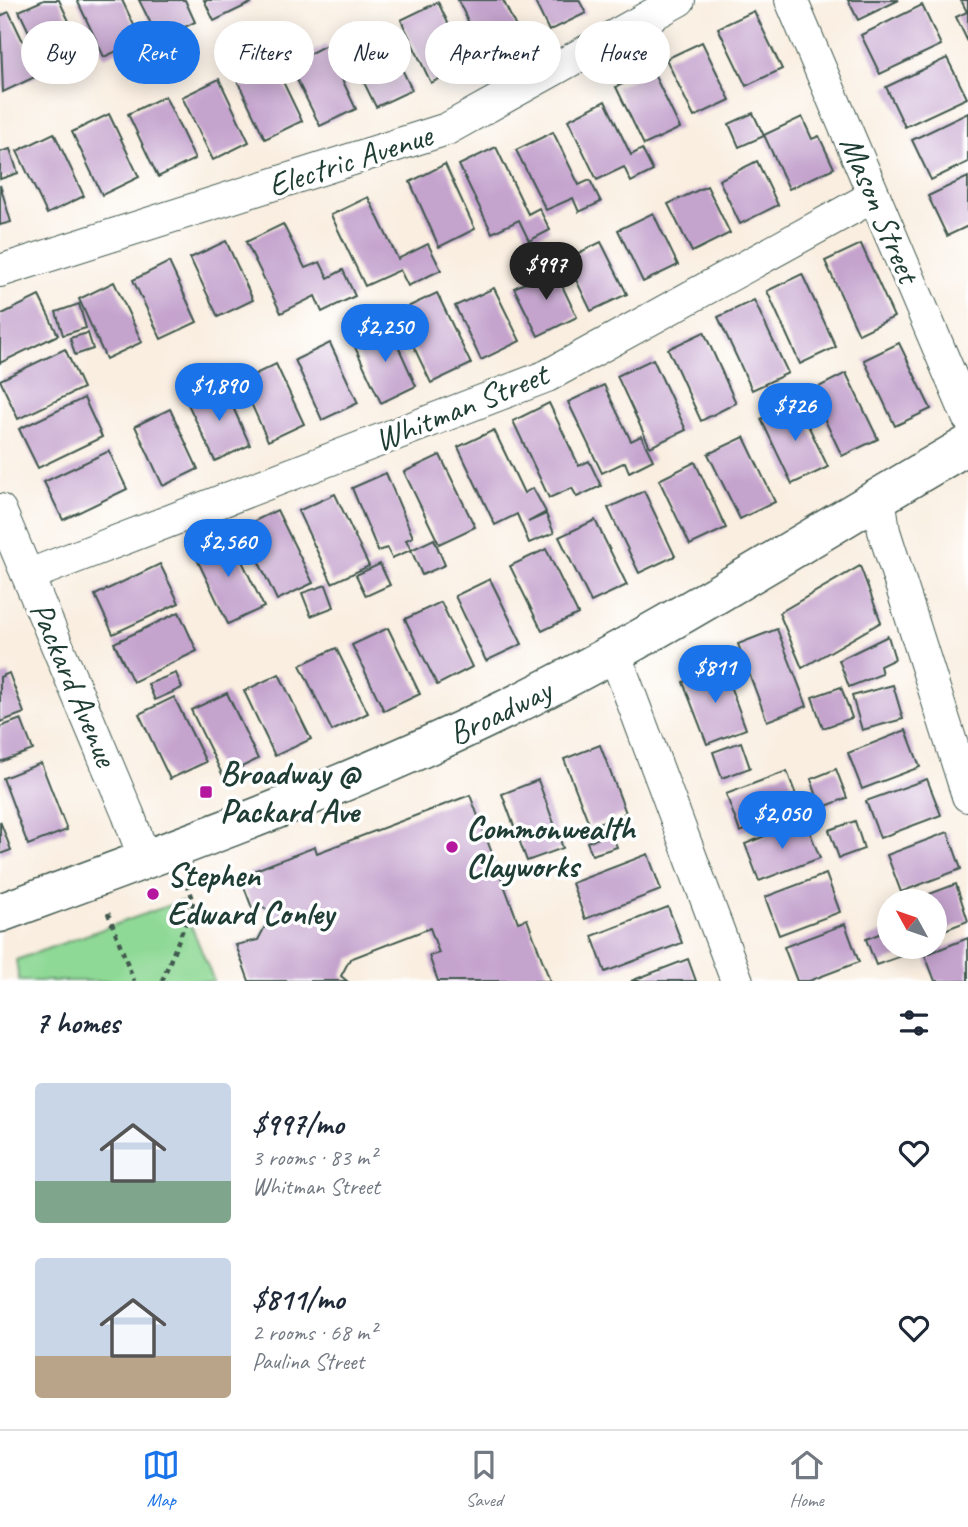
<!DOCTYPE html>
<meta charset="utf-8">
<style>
body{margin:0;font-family:Caveat,sans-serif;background:#f2f2f3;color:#1f2937;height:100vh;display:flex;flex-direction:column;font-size:26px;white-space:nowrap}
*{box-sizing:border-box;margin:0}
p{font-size:23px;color:#747a83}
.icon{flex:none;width:38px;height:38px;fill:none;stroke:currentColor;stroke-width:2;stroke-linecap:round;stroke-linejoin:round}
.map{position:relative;height:981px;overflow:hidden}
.panel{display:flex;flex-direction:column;background:#fff;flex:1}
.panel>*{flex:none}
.hud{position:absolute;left:21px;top:21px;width:928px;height:63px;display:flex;gap:14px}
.needle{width:46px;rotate:310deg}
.tools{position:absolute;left:877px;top:889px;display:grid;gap:14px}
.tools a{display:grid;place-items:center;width:70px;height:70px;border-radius:50%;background:#fff;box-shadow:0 4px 18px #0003;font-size:35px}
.price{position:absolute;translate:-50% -60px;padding:0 16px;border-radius:24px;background:#1a73e8;color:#fff;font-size:23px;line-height:46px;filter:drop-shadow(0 2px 4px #0008)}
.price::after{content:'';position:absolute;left:50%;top:42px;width:21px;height:16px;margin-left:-10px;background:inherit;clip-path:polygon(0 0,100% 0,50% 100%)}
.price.on{background:#222;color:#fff}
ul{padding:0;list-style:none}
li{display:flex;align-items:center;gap:21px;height:175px;padding:0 35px}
li span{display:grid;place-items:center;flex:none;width:196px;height:140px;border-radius:7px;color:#555}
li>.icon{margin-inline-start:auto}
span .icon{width:84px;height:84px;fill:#fffc;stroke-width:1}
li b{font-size:30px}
h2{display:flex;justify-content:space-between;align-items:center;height:84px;padding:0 35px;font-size:30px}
.chip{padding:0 24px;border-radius:32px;background:#fff;box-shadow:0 4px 18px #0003;font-size:24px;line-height:63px}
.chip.on{background:#1a73e8;color:#fff}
.tabs{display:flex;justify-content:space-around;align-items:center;height:98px;border-top:2px solid #e0e1e3;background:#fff;font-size:19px;color:#747a83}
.tabs a{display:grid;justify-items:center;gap:4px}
.tabs .on{color:#1a73e8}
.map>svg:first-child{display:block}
</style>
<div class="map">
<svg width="968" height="981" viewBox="0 0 968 981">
<rect width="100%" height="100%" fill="#fff"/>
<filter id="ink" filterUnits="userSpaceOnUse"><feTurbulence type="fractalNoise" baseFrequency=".0143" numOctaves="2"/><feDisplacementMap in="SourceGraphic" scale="14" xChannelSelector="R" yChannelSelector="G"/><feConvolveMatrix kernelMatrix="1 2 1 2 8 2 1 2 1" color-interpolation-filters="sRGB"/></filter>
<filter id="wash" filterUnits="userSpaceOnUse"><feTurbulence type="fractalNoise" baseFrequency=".00686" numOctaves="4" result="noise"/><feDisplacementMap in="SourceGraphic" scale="28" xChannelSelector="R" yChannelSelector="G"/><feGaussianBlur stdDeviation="1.57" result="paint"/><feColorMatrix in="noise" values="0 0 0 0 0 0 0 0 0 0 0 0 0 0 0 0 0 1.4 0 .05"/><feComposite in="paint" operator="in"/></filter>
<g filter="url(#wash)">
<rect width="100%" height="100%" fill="#f9eee0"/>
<polygon fill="#8fd996" stroke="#578b65" stroke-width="2" points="181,901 214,981 19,981 16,960"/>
<g id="blocks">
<g fill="#c4a3cd">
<polygon points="44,0 59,0 86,57 49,74 19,11"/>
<polygon points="77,0 122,0 141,40 104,57"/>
<polygon points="139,0 185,0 195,22 159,40"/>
<polygon points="204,0 249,0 251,3 214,21"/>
<polygon points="458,0 503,0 525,46 488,63"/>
<polygon points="534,0 579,0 586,13 549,31"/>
<polygon points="848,0 899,0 858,20"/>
<polygon points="961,0 968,0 968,42 956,17 967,12"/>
<polygon points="438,2 468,65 431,83 401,20"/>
<polygon points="922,5 941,45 880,74 861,35"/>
<polygon points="754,11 782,69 746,86 718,28"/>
<polygon points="9,12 39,75 3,92 0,16"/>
<polygon points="382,27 412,90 376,107 345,44"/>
<polygon points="702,42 730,100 694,117 666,59"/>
<polygon points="326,45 356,109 320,126 289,64"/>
<polygon points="947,58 967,98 905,127 886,87"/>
<polygon points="272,59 302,121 265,139 235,76"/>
<polygon points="652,70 680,128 644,145 616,87"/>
<polygon points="219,79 249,142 213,160 182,97"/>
<polygon points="165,96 195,159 158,177 128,114"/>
<polygon points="605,101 631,155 642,149 653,171 631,182 624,167 597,180 568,120"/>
<polygon points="753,113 764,136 739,147 729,124"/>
<polygon points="968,113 968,162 931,180 912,140"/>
<polygon points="109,114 139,177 102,195 72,132"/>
<polygon points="802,117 812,139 819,136 834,168 789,189 764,135"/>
<polygon points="553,132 579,185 590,180 601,202 579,212 573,198 546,210 516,150"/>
<polygon points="54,133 84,196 47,214 17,151"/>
<polygon points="496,147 528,214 539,208 550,230 529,241 519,220 492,233 459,165"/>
<polygon points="10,149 18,173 0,179 0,152"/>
<polygon points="757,161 778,205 740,224 719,180"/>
<polygon points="445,164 475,229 439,247 410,182"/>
<polygon points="968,177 968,226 947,236 928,196"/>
<polygon points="0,185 11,222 0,225"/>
<polygon points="707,186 730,233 692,252 668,204"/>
<polygon points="368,197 398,259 428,244 441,270 408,286 400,270 365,286 331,215"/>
<polygon points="653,213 678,265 643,282 618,230"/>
<polygon points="283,224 305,268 320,262 328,278 343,270 355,296 322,312 315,296 281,313 246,242"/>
<polygon points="226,241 253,300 218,317 190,258"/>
<polygon points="601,242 627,294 591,311 566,259"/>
<polygon points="861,244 894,317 859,334 825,261"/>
<polygon points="169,262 197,322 161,339 133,280"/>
<polygon points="554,269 577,317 538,336 514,288"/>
<polygon points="802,274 836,347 800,364 767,291"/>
<polygon points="114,282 142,342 106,359 79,299"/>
<polygon points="494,288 520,341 481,360 455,306"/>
<polygon points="437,293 471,364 431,383 397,312"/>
<polygon points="39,296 58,335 0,363 0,315"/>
<polygon points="754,300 788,373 752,390 718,317"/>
<polygon points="79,304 86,328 63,335 56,312"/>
<polygon points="389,326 416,386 381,403 353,343"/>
<polygon points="704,332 736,403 701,421 668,349"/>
<polygon points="88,333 93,349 75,355 70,338"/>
<polygon points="330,343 358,403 322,420 295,360"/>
<polygon points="899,343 931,409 895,426 864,360"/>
<polygon points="65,349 83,388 18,419 0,380"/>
<polygon points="653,359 686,430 650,447 617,376"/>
<polygon points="276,364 304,424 268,441 241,381"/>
<polygon points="846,373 878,439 842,456 811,391"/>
<polygon points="223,385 250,445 215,461 187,402"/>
<polygon points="604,385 631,441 641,436 653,460 629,472 625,462 602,473 568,402"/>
<polygon points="84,398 102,437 38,468 19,429"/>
<polygon points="797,402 828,467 792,484 761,419"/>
<polygon points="549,403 579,466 589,461 601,486 577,497 572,488 549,498 513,421"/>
<polygon points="170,409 198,469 163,486 135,426"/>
<polygon points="494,430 524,493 533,488 546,512 528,522 546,514 554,533 529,543 517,514 495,525 458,447"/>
<polygon points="744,437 775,502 740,519 708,454"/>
<polygon points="109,451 127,489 63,520 44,482"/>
<polygon points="440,455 475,527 439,544 404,472"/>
<polygon points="695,462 726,528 690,545 659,480"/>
<polygon points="386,473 413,537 406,540 411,550 392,558 387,548 378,551 352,488"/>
<polygon points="644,491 675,556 639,573 608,508"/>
<polygon points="335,494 369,566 332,583 298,511"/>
<polygon points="277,510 313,583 277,600 242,527"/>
<polygon points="595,520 627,585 591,602 559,537"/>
<polygon points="229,534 264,607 228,624 193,551"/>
<polygon points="434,539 445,565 422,575 411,550"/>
<polygon points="546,549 578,614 542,631 510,566"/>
<polygon points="160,564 179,603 113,634 95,595"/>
<polygon points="380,564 390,585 366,596 356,575"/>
<polygon points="860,566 881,622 802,668 779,613"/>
<polygon points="490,579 522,644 486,661 455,596"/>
<polygon points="326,585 334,607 311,616 302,593"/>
<polygon points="441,602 472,667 437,685 405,619"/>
<polygon points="179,612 197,651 133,682 114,643"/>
<polygon points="388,628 420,694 384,711 352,645"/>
<polygon points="777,629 807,706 767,721 738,644"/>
<polygon points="888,636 895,659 880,666 882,674 849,687 839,660"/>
<polygon points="336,648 368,713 332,731 300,665"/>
<polygon points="723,667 746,729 707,744 683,682"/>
<polygon points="9,673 24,713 0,722 0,677"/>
<polygon points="176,673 182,688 155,700 148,684"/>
<polygon points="279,674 311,739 275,756 244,691"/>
<polygon points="893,685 903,719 862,730 852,696"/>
<polygon points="841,687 852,718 823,728 812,697"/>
<polygon points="227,693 258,759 223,776 191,710"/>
<polygon points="174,697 206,762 170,779 139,714"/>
<polygon points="21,719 33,750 0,762 0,727"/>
<polygon points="906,730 920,767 862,789 848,753"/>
<polygon points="741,742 750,768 722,778 713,752"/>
<polygon points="600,745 626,813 590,826 564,759"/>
<polygon points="41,763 67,830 28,845 3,778"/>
<polygon points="836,769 847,798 821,808 811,779"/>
<polygon points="787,771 801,809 740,832 726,794"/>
<polygon points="927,779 941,815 880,838 866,801"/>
<polygon points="538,780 563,848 527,861 502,794"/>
<polygon points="470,795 518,922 527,919 550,981 438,981 429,956 439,953 430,928 350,959 341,976 347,981 249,981 236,945 258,940 272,913 260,905 252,908 240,876 315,847 317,853"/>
<polygon points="805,820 820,858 759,881 745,844"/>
<polygon points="0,821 11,850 0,854"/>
<polygon points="855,821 864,849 839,858 829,830"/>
<polygon points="948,832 961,869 901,892 887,855"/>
<polygon points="612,834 617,847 592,855 587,842"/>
<polygon points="648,854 661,890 585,919 572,883"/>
<polygon points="826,874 840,912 779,935 765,897"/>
<polygon points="956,884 968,921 934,934 934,901 911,901"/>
<polygon points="668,907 682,943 605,972 592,936"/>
<polygon points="845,924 859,962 809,981 797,981 784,947"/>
<polygon points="889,930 889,947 899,947 902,956 876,965 866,939"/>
<polygon points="968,938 968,981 935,981 925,955"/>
<polygon points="688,959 696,981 631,981"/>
</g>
</g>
</g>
<g filter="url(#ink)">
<use href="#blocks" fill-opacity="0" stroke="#40584e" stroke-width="2"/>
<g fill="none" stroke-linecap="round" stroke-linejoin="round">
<g stroke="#40584e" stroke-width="34">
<g id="street">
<polyline points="791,0 968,417"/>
<polyline points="0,271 447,129 679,0"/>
<polyline points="879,496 884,531 968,796"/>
<polyline points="0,510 128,814 145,860"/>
<polyline points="29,575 547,376 874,196"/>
<polyline points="614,652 737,981"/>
</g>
</g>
<g stroke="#40584e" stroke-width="41">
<g id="secondary">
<path id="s1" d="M0 913C169 851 340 790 502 711 663 633 814 534 968 445"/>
</g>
</g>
<g stroke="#40584e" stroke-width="4.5" stroke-dasharray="5 5" stroke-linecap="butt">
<polyline points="108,913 134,981"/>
<polyline points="162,981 194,902 187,883"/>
</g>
<use href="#street" stroke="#fff" stroke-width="32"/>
<use href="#secondary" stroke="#fff" stroke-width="38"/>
</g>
</g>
<g fill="#b5179e" stroke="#fff" stroke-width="2.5">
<rect x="199" y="785" width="14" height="14" rx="3.5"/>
<circle cx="452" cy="847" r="7"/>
<circle cx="153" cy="894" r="7"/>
</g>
<g text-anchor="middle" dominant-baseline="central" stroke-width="7" stroke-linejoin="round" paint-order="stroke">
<g font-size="33" fill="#1f3d34" stroke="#fff">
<text transform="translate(350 160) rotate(-18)">Electric Avenue</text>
<text transform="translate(880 209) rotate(67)">Mason Street</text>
<text transform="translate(461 407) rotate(-22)">Whitman Street</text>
<text transform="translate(74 684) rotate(67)">Packard Avenue</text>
<text stroke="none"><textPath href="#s1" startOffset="539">Broadway</textPath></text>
</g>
<g font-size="33" font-weight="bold" fill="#1f3d34" stroke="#fff" text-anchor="start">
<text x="220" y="773">Broadway @<tspan x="220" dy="38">Packard Ave</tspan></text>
<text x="466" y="828">Commonwealth<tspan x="466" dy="38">Clayworks</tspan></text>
<text x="167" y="875">Stephen<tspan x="167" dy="38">Edward Conley</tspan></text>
</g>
</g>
</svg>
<div class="tools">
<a><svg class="needle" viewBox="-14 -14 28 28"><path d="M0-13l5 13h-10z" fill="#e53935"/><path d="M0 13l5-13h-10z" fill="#747a83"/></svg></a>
</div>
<b class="price on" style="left:546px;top:302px">$997</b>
<b class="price" style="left:385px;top:364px">$2,250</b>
<b class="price" style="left:219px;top:423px">$1,890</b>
<b class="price" style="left:795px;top:443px">$726</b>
<b class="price" style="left:228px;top:579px">$2,560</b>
<b class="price" style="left:715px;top:705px">$811</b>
<b class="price" style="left:782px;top:851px">$2,050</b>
<div class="hud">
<a class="chip">Buy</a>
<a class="chip on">Rent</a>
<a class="chip">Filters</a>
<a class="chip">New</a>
<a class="chip">Apartment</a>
<a class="chip">House</a>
</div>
</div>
<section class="panel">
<h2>7 homes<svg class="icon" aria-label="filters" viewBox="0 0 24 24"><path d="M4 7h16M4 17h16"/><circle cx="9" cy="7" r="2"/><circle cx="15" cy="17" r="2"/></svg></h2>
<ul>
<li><span style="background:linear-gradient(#c9d6e8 70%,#7fa58c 0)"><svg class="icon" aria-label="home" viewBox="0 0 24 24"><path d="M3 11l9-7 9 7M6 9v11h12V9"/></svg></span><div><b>$997/mo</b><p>3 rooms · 83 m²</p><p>Whitman Street</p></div><svg class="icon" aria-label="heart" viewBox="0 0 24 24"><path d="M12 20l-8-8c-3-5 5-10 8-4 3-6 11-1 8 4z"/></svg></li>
<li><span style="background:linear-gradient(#c9d6e8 70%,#b9a48a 0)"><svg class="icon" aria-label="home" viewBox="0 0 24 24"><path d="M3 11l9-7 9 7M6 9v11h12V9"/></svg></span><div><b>$811/mo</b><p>2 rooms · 68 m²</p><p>Paulina Street</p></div><svg class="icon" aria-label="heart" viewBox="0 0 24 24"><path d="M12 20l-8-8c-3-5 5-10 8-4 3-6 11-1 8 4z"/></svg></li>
</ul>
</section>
<nav class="tabs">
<a class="on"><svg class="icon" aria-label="map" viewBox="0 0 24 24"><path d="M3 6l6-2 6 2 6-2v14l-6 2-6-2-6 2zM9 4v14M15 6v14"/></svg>Map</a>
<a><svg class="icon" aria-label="saved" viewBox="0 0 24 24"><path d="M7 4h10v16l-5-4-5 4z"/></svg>Saved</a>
<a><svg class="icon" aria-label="home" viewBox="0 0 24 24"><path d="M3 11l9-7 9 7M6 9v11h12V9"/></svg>Home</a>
</nav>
